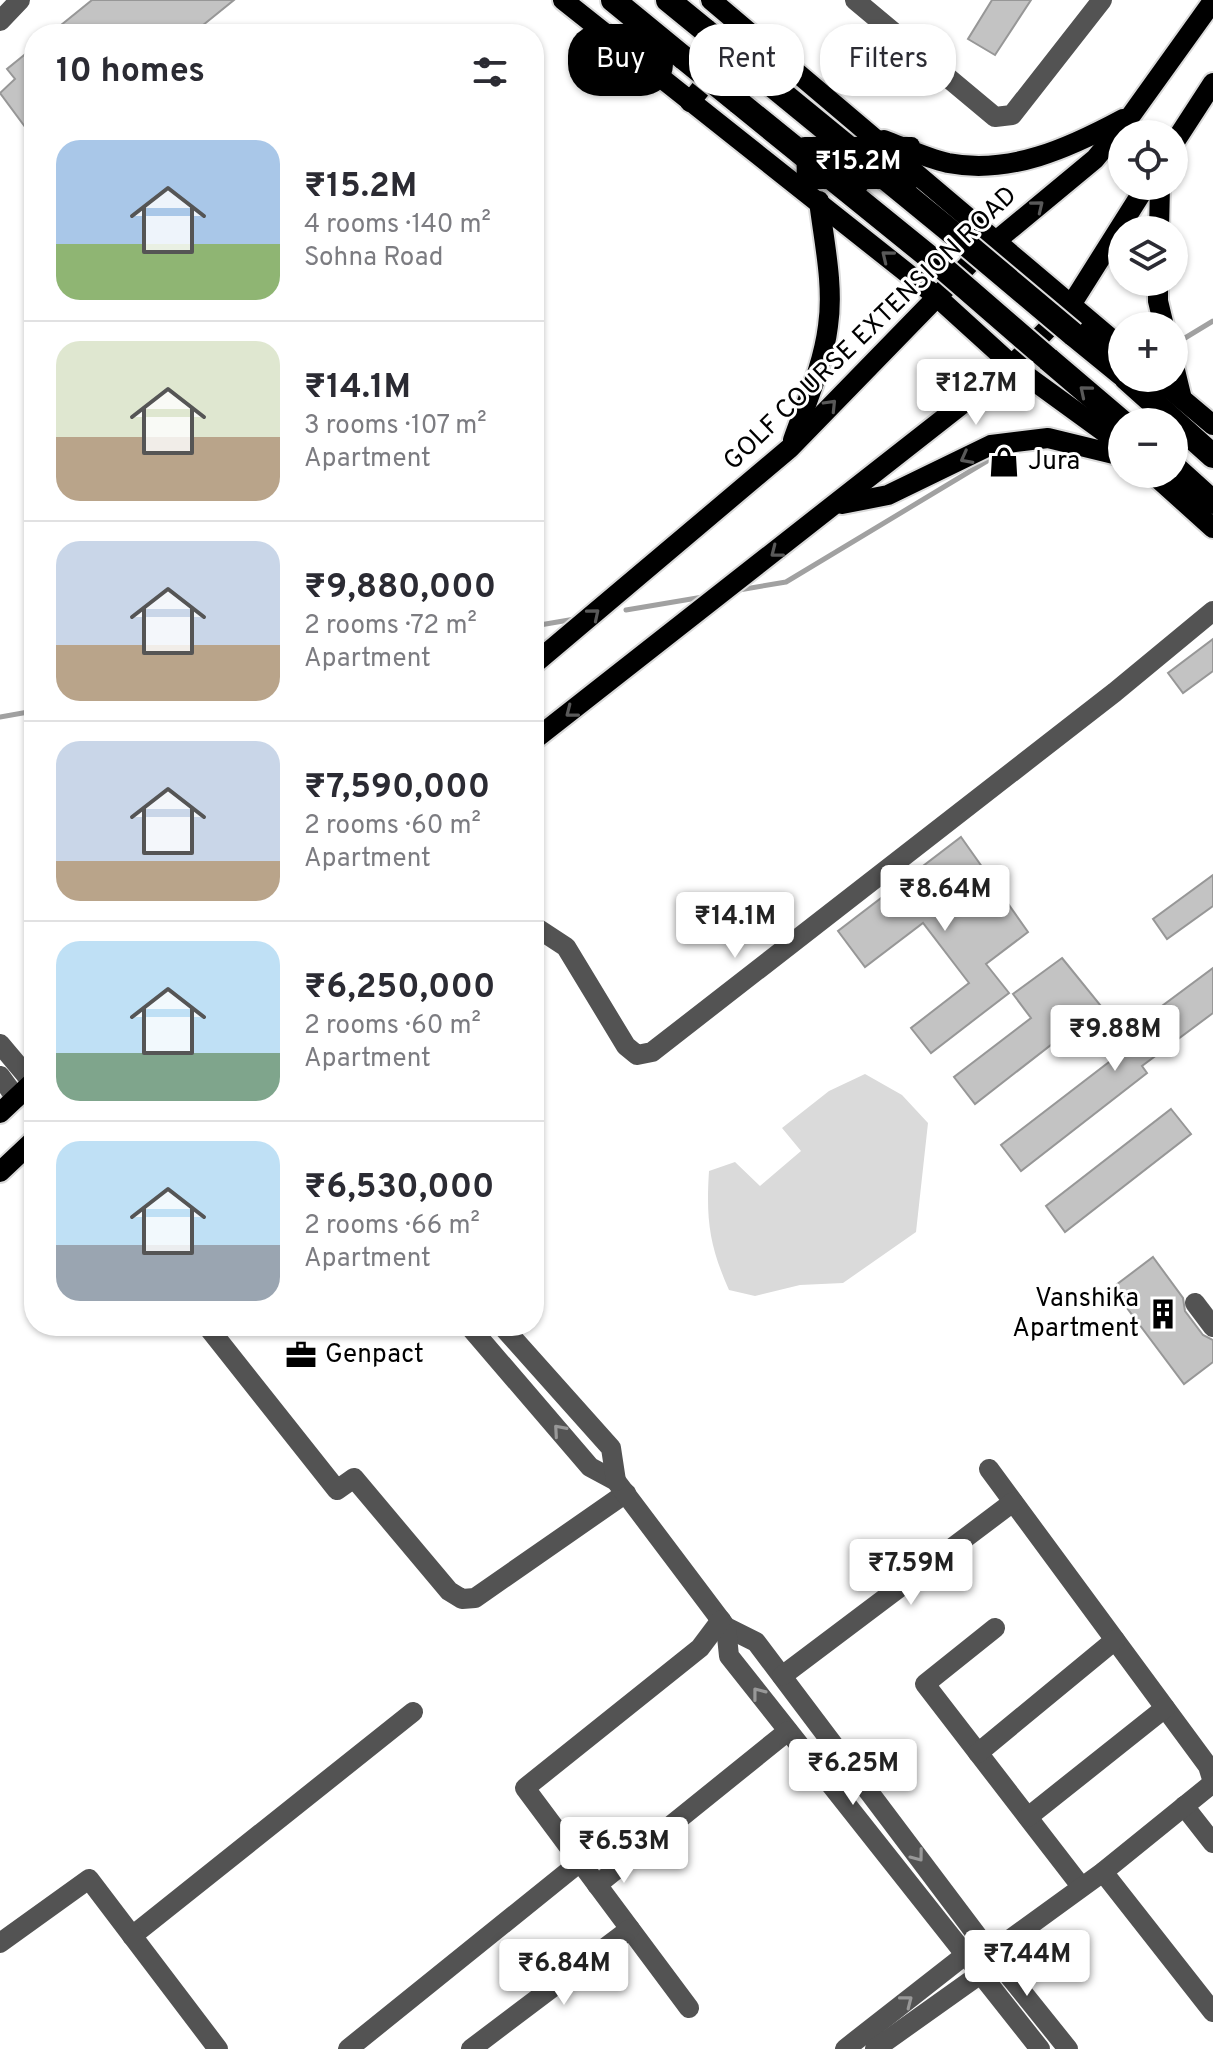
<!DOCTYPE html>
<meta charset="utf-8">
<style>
body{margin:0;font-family:Overpass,sans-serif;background:#f7f7f7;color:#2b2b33;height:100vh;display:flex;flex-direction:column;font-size:30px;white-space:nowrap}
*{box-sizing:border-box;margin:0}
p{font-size:26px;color:#7c7c81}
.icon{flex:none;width:44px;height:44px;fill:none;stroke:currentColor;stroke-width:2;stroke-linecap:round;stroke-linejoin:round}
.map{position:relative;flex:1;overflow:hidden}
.details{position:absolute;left:24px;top:24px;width:520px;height:1312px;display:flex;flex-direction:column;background:#fff;border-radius:32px;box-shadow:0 2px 6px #0004}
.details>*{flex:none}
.hud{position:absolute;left:568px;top:24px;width:524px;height:72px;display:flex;gap:16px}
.fabs{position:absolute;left:1108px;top:120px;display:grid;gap:16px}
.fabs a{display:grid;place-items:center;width:80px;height:80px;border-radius:50%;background:#fff;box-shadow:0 2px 6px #0004;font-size:40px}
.price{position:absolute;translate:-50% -68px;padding:0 18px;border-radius:8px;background:#fff;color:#222;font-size:26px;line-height:52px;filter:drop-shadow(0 2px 4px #0008)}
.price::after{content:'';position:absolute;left:50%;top:48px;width:24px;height:18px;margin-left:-12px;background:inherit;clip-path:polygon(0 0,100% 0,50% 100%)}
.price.on{background:#000;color:#fff}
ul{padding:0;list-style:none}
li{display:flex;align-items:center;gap:24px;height:200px;padding:0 32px}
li+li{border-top:2px solid #e1e1e2}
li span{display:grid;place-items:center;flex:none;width:224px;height:160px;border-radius:24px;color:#555}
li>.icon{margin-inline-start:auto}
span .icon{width:96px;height:96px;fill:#fffc;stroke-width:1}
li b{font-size:34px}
h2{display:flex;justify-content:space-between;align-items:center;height:96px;padding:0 32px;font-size:34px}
.tag{padding:0 28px;border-radius:32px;background:#fff;box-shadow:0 2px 6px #0004;font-size:28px;line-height:72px}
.tag.on{background:#000;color:#fff}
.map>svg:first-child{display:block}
</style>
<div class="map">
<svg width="1213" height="2049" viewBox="0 0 1213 2049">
<rect width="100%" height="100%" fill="#fff"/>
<path fill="#dadada" d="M865 1074 902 1095 928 1123 916 1232 843 1283 800 1285 755 1296 729 1290C709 1245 706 1219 709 1171L735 1162 760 1186 801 1151 782 1128 829 1091Z"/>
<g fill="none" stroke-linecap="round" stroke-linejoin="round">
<g stroke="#a1a1a1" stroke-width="5">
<polyline points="1180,341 1213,321"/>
<polyline points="739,590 786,582 987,461"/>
<polyline points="626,610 703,597"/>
<polyline points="534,626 575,619"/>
<polyline points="0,717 34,711"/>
</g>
</g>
<g fill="#c3c3c3" stroke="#979797" stroke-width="2">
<polygon points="92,0 234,0 192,34 50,34"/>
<polygon points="992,0 1031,0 995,55 968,39"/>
<polygon points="34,47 34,139 0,93 15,79 7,69"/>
<polygon points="1213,639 1213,671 1183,693 1168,673"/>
<polygon points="961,837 1028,932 986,964 1009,993 931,1053 911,1028 969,983 923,923 865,967 838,931"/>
<polygon points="1213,875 1213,906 1167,939 1153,919"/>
<polygon points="1062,958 1101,1006 975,1104 954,1077 1031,1018 1013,994"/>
<polygon points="1213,968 1213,1013 1142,1066 1147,1073 1021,1171 1001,1145 1135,1042 1127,1032"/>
<polygon points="1171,1109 1191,1134 1065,1232 1046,1206"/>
<polygon points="1153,1257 1183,1298 1185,1311 1203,1335 1213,1340 1213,1362 1184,1384 1112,1288"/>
</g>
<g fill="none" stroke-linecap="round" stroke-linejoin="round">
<g stroke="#dbdbdb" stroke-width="24">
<g id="major">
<polyline points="563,0 936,296 1012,365 1122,445"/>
<polyline points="711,0 1122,348"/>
<polyline points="690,102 740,40"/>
<path d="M884 140C905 148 926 158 948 163 1010 175 1069 148 1123 119"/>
<polyline points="1174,143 1213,83"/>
<polyline points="1159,230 1160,186"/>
<polyline points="1158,282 1158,301 1164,326"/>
<polyline points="1174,366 1182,399"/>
<polyline points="1157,378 1213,425"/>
<path d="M793 440C806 403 823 366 828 326 834 286 824 242 819 201"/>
<polyline points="1153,474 1213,528"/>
<polyline points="842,504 888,495 991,445 1048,438 1122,456"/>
<polyline points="534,664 790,448 973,260 1095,159 1132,114 1213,1"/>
<polyline points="534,740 1012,365 1071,305 1146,186"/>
<polyline points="0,1113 34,1081"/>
<polyline points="0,1172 34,1140"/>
</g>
</g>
<g stroke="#dbdbdb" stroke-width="28">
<g id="highway">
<polyline points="613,0 685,59"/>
<polyline points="668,0 706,31"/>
<polyline points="762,77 966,244"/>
<polyline points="738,102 944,269"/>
<polyline points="1073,334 1122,374"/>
<polyline points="1048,359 1122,422"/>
<polyline points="1126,378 1213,456"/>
<polyline points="1174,467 1213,502"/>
</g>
</g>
<g stroke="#535353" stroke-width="20">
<polyline points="855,0 995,117 1012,115 1102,0"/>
<polyline points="0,21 20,0"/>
<polyline points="534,926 566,947 626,1046 637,1055 652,1052 1115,692 1213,611"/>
<polyline points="0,1044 32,1082"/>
<polyline points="0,1076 16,1098"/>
<polyline points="1195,1303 1213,1327"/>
<polyline points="207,1326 337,1490 354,1478 449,1591 462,1599 475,1598 626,1493"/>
<polyline points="469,1326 590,1467 616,1481 726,1627 756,1642 982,1942 1068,2049"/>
<polyline points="502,1326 611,1448 616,1481"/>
<polyline points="989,1469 1208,1766 1213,1782"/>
<polyline points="726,1627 729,1656 1040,2049"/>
<polyline points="995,1628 925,1684 1080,1885"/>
<polyline points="782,1676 1013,1502"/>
<polyline points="978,1753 1115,1640"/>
<polyline points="1184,1806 1213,1843"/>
<polyline points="1028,1817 1165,1708"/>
<polyline points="1103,1872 1213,2012"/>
<polyline points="597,1885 788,1731"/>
<polyline points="132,1936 413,1712"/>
<polyline points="0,1943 89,1879 218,2049"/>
<polyline points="689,2008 525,1788 700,1648 721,1620"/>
<polyline points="348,2049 580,1862"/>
<polyline points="471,2049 630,1929"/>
<polyline points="845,2049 974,1948"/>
<polyline points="875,2049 1000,1960 1005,1943 1103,1872 1213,1783"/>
</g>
<use href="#major" stroke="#000" stroke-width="20"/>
<use href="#highway" stroke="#000" stroke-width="24"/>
<g stroke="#dbdbdb" stroke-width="28" stroke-linecap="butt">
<g id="highway-bridge">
<polyline points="706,31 762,77"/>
<polyline points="685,59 738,102"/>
<polyline points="966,244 1073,334"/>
<polyline points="944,269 1048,359"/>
</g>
</g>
<use href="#highway-bridge" stroke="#000" stroke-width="24"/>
</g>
<defs><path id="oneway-chevron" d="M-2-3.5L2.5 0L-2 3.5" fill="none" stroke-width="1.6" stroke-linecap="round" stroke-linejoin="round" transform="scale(2)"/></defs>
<g stroke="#595959">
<use href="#oneway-chevron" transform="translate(1038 206) rotate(-39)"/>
<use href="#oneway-chevron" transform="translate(887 256) rotate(-141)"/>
<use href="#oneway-chevron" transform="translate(1085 391) rotate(-140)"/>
<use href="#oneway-chevron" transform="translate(831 405) rotate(-46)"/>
<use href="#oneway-chevron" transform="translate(966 458) rotate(152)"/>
<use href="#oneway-chevron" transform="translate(776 552) rotate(142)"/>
<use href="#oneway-chevron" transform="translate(594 614) rotate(-40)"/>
<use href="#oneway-chevron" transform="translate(571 712) rotate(142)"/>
</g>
<g stroke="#989898">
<use href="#oneway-chevron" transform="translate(559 1430) rotate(-131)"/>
<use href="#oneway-chevron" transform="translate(758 1693) rotate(-128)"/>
<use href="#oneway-chevron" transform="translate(918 1856) rotate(53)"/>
<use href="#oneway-chevron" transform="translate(907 2001) rotate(-38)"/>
</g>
<defs>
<g id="shop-bare" transform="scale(2.4)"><path d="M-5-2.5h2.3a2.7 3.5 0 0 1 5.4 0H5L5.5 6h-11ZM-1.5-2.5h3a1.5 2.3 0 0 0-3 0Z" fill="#000" stroke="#fff" stroke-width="2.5" paint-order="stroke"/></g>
<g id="building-bare" transform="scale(2.4)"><path d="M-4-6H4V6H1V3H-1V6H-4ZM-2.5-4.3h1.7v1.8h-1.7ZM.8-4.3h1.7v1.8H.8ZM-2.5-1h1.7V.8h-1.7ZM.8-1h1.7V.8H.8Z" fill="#000" stroke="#fff" stroke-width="2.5" paint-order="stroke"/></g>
<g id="office-bare" transform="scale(2.4)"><path d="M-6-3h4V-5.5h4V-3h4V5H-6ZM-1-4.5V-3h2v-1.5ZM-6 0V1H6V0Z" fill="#000" stroke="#fff" stroke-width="2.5" paint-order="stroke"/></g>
</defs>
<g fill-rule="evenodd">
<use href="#shop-bare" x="1004" y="462"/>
<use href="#building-bare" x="1163" y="1314"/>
<use href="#office-bare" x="301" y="1355"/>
</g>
<g text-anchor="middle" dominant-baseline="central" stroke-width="6" stroke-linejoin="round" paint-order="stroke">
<g font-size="26" fill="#000" stroke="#fff">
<text transform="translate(871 329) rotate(-44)">GOLF COURSE EXTENSION ROAD</text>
</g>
<g font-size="26" fill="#000" stroke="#fff" text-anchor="start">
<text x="1028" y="462">Jura</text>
<text x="1139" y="1299" text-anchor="end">Vanshika<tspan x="1139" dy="30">Apartment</tspan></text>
<text x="325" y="1355">Genpact</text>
</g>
</g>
</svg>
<div class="fabs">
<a><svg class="icon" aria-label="locate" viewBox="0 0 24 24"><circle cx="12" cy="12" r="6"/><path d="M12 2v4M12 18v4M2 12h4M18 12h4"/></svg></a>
<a><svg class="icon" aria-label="layers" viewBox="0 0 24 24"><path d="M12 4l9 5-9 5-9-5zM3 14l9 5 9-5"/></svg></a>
<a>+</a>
<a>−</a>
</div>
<b class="price on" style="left:858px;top:205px">₹15.2M</b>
<b class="price" style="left:976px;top:427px">₹12.7M</b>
<b class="price" style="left:945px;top:933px">₹8.64M</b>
<b class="price" style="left:735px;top:960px">₹14.1M</b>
<b class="price" style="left:1115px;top:1073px">₹9.88M</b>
<b class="price" style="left:911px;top:1607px">₹7.59M</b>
<b class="price" style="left:853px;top:1807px">₹6.25M</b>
<b class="price" style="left:624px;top:1885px">₹6.53M</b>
<b class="price" style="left:1027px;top:1998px">₹7.44M</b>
<b class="price" style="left:564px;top:2007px">₹6.84M</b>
<div class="hud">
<a class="tag on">Buy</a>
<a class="tag">Rent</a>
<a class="tag">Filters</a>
</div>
<section class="details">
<h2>10 homes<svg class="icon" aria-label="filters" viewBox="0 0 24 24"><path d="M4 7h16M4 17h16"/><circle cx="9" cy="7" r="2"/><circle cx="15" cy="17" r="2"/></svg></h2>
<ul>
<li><span style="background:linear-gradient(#a9c7e8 65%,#8fb573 0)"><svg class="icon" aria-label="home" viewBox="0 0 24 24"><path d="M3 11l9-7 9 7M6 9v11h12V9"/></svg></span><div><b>₹15.2M</b><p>4 rooms · 140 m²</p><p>Sohna Road</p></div></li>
<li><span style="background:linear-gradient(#dfe7d0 60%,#b9a48a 0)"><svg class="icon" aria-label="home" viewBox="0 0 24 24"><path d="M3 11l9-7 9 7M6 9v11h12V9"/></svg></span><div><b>₹14.1M</b><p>3 rooms · 107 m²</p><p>Apartment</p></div></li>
<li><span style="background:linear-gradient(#c9d6e8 65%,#b9a48a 0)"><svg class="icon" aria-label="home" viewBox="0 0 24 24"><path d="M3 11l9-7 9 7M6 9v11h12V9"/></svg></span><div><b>₹9,880,000</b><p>2 rooms · 72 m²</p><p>Apartment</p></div></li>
<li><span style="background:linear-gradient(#c9d6e8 75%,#b9a48a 0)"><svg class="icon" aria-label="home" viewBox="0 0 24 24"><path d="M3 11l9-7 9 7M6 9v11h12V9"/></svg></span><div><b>₹7,590,000</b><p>2 rooms · 60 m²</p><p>Apartment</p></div></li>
<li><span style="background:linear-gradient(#bfe0f5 70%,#7fa58c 0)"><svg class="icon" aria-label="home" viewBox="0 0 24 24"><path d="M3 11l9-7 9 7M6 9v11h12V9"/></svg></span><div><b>₹6,250,000</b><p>2 rooms · 60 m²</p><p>Apartment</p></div></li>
<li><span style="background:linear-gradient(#bfe0f5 65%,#9aa5b1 0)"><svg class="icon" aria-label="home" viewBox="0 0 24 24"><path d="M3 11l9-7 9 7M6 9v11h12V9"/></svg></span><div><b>₹6,530,000</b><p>2 rooms · 66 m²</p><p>Apartment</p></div></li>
</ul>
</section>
</div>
